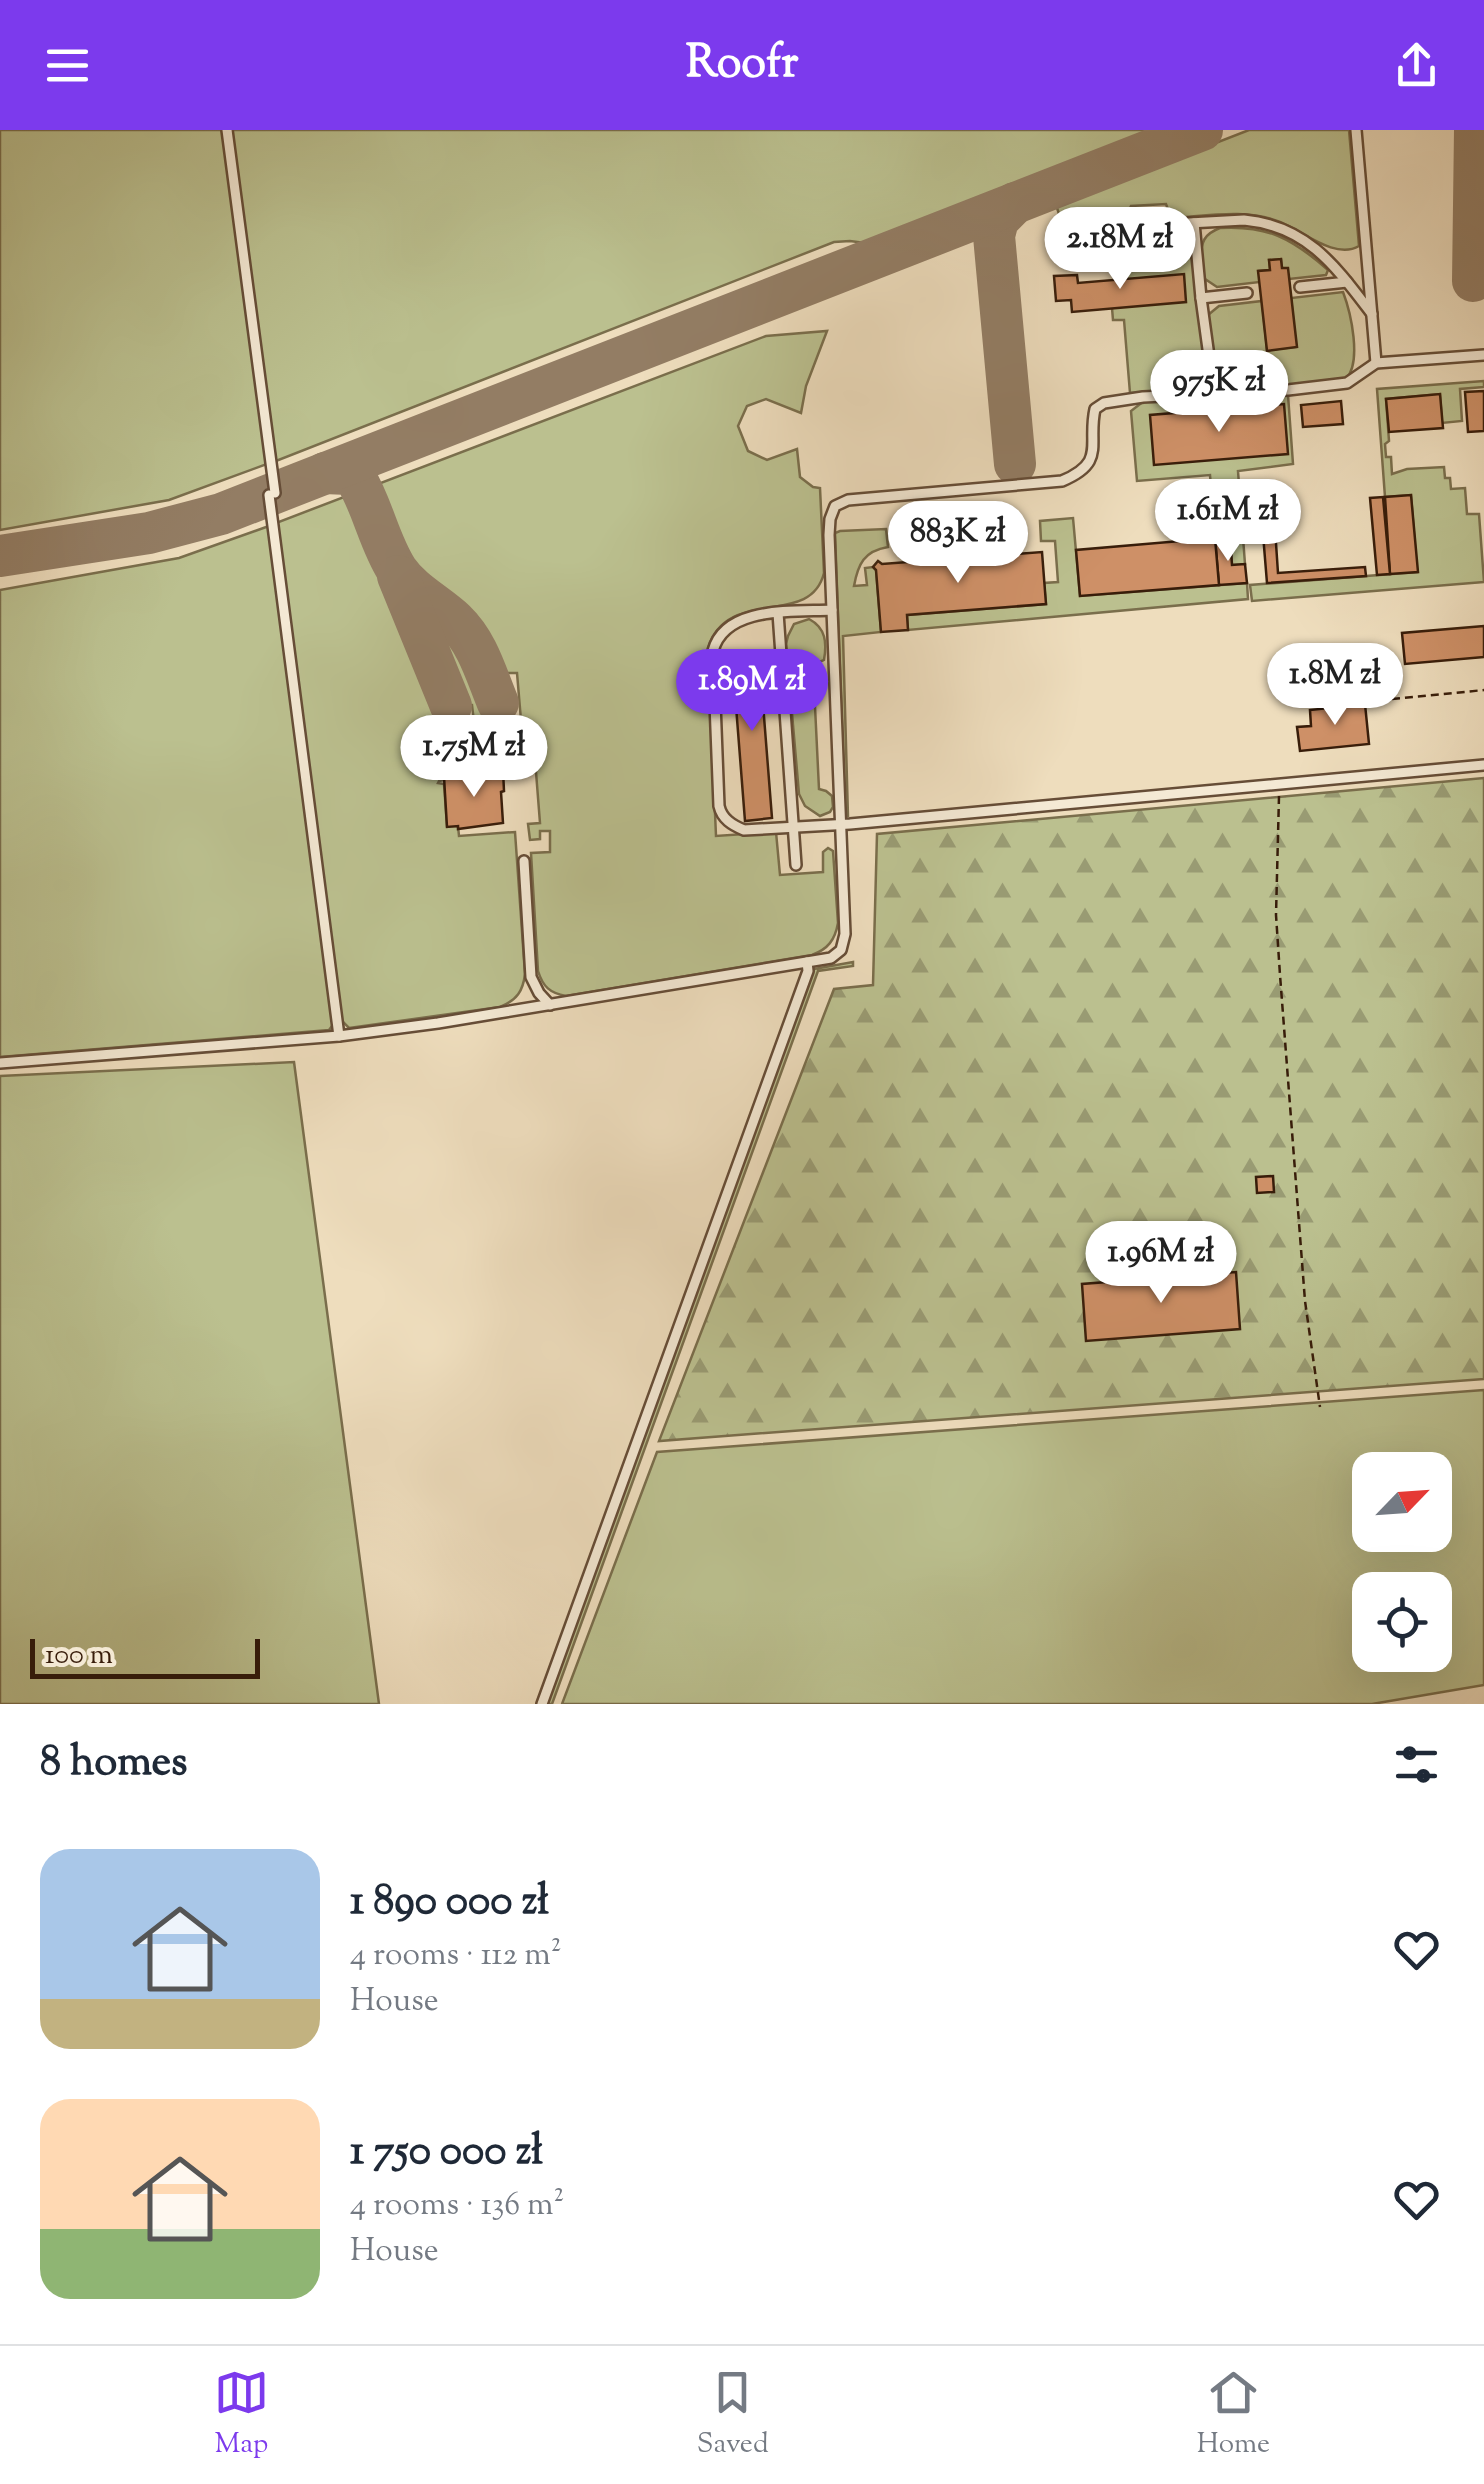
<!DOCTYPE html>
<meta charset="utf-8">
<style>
body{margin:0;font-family:"Sorts Mill Goudy",serif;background:#f2f2f3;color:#1f2937;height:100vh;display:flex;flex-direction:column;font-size:38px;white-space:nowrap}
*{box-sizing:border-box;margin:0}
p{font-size:32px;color:#747a83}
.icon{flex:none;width:55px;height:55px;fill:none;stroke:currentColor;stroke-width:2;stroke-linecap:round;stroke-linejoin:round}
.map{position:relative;height:1574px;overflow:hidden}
.details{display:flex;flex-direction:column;background:#fff;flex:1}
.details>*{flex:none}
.needle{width:65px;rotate:65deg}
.controls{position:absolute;left:1352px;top:1322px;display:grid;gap:20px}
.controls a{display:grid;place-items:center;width:100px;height:100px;border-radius:20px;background:#fff;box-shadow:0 10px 40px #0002;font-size:50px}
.scale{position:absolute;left:30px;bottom:25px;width:230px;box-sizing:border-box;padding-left:10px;border:5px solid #381d0a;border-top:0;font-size:28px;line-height:35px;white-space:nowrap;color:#381d0a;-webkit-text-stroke:8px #f4e9d4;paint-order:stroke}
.price{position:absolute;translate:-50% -85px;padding:0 22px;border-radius:35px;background:#fff;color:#222;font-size:32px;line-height:65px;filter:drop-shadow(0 2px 5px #0008)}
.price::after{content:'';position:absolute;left:50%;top:60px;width:30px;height:22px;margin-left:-15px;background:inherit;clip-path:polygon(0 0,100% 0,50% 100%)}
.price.current{background:#7c3aed;color:#fff}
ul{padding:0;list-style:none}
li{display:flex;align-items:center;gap:30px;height:250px;padding:0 40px}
li span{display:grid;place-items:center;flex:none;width:280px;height:200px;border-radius:30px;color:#555}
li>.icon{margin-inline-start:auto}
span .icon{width:120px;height:120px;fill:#fffc;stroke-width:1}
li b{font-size:42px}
h2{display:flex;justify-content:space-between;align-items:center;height:120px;padding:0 40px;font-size:42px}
header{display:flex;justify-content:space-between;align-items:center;height:130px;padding:0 40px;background:#7c3aed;color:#fff;font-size:45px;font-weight:700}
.tabs{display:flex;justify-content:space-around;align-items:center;height:140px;border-top:2px solid #e0e1e3;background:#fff;font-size:28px;color:#747a83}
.tabs a{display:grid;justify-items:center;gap:5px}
.tabs .current{color:#7c3aed}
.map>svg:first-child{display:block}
</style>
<header><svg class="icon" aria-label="menu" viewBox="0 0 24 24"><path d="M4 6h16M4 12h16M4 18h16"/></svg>Roofr<svg class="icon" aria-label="share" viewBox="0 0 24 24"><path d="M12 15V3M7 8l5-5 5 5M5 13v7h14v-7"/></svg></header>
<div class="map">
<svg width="1484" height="1574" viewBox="0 0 1484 1574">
<defs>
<pattern id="forest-firs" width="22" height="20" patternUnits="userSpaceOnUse" patternTransform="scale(2.5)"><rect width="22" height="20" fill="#bbc08f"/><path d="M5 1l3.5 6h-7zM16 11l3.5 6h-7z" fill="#999b73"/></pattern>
</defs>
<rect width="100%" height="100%" fill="#eeddbd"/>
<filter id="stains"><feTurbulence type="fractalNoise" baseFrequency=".002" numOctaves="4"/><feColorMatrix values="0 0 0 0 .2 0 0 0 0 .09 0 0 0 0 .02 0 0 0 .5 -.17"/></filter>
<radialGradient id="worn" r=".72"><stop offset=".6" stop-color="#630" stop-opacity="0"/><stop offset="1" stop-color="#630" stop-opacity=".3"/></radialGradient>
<g fill="#bbc08f" stroke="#7a6e4c" stroke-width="2.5" fill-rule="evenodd">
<polygon points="0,0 223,0 267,334 169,370 0,400"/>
<polygon points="231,0 1155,0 865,113 850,111 834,112 276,331"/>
<path d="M1249 0H1349L1359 116C1335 130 1303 101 1280 92 1246 78 1207 86 1171 88L1166 74 1131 76 1125 89 1062 93 1056 75Z"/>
<path d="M1220 98C1268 95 1293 109 1328 140L1326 145 1289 149 1282 138 1281 129 1269 130 1270 140 1259 141 1260 152 1217 157 1205 149 1208 185 1219 176 1262 171 1267 220 1296 217 1291 168 1343 162C1351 183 1362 232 1346 249L1288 256 1130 263 1124 190H1113L1112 178 1127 149 1123 104C1146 102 1184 91 1187 124L1192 129 1201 128C1201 112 1204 104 1220 98Z"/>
<path d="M827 201 806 256 801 283 766 269 747 276 738 296 748 321 767 330 797 319 800 347 813 357 820 358 824 443C810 499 728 455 708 518L716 706 776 702 780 745 823 742V722L828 718 833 721 838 793C835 810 828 819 812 825L566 866C550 863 543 857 538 841L531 723 550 722V701H540V709L530 710 528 694 540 693 536 642H525L523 624 532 623 531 602H522L517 543H504L506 572 482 574 483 591 474 592 472 575 439 577 444 650 439 651 438 653 444 654 447 696H458L459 706 515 702 525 844C523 861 517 870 500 877L349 898 342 891 276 393 766 206Z"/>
<polygon points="1484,251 1484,257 1460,259 1462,291 1442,293 1440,264 1386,269 1389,311 1385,314 1386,327 1391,327 1392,344 1407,339 1444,337 1445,348 1450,348 1451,359 1465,358 1467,384 1479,384 1484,452 1252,471 1250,455 1417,442 1411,365 1385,367 1377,259"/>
<polygon points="1288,265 1293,334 1238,341 1245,434 1232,435 1230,408 1215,408 1210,345 1137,351 1131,281 1144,271"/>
<polygon points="1073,388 1080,466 1247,453 1248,469 908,500 907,485 1046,474 1044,453 1058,452 1055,411 1041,411 1040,391"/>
<polygon points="269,396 335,892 329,900 0,927 0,460 179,428"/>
<path d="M886 399 888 417C864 421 858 434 854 456L867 455 865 438 873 437 876 440 881 502 843 506 848 687 845 677 835 403 840 401Z"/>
<path d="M809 489C826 498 827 513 824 530L813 535 819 659 826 661 832 666 833 677 830 682 820 686 805 676 799 664 786 514 788 506 794 494Z"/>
<polygon points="853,832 853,836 818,841 552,1574 546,1574 814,839"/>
<polygon points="294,932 379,1574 0,1574 0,946"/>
<path d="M1484 1260V1555L1372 1574H562L657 1322ZM1370 1340H1435V1405H1370ZM1370 1460H1435V1525H1370Z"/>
</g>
<polygon fill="url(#forest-firs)" stroke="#7a6e4c" stroke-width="2.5" points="1484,648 1484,1249 659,1311 834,859 873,855 877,704"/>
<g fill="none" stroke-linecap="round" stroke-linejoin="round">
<g stroke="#937d64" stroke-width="42">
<polyline points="1473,151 1475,0"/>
<polyline points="1015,334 994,106 998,90 1015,73"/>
<path d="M325 343 348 344 356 349C373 377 379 412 397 440 412 462 437 474 455 491 478 513 486 544 498 573"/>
<polyline points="0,426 149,403 221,384 1202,0"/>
<polyline points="398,446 451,576"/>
</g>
</g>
<g fill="#ce9067" stroke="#381d0a" stroke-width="2.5">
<polygon points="1281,129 1282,138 1288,138 1297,217 1267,221 1258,141 1270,140 1269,130"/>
<polygon points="1184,144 1186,172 1072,182 1071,170 1056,171 1054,146 1077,145 1078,153"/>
<polygon points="1484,261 1484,301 1468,302 1465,262"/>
<polygon points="1440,264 1443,298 1389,302 1386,269"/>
<polygon points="1341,271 1343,294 1303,297 1301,275"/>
<polygon points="1284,274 1288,324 1154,335 1150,285"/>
<polygon points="1272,354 1278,443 1365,437 1366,446 1267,453 1259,355"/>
<polygon points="1411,365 1418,442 1390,444 1385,367"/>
<polygon points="1383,367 1390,444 1377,445 1370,368"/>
<polygon points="1230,407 1232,435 1245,434 1247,453 1219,455 1215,408"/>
<polygon points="1215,408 1219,455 1080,466 1076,420"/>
<polygon points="1042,422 1046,474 907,485 908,500 881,502 876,440 873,437 878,431 882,434"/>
<polygon points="1484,496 1484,527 1405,534 1402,503"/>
<polygon points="764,524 767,562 759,562 760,574 763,574 772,688 745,691 736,576 746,575 745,564 730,565 727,527"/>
<polygon points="1377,529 1379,553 1368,554 1366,530"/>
<polygon points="1365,574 1369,614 1300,621 1297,597 1311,596 1310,580"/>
<polygon points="503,640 504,661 501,662 503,693 458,699 458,696 447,697 444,647 482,644 482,641"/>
<polygon points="1273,1046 1274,1062 1257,1063 1256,1047"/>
<polygon points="1236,1142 1240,1199 1086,1211 1082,1154"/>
</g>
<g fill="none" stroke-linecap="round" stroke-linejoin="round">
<g stroke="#664d37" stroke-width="14">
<g id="lane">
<polyline points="227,0 275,363"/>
<polyline points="1356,0 1376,233"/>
<polyline points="1194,93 1201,168 1214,263"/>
<path d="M1061 100 1244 90C1308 96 1336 137 1372 184"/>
<polyline points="1300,157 1347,152"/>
<polyline points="1201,168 1247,163"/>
<polyline points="269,365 339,906"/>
<path d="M832 480C795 482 725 475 713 521L719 676C722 689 732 695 744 700L850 694 1484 635"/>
<polyline points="778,483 796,735"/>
<polyline points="524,731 531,847 539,863 550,875"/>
<path d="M0 933 339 906 438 893 831 828 841 820 845 804 829 405 830 389 835 376 848 370 1062 351C1107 332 1087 315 1095 279L1104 273 1143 267 1288 260 1347 253 1376 233 1484 225"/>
<polyline points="542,1574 808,841 807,832"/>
</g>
</g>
<g stroke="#381d0a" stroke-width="2.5" stroke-dasharray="8 5" stroke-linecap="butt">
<polyline points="1392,569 1484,560"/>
<polyline points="1279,666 1276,785 1280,845 1305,1171 1320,1277"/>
</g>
<use href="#lane" stroke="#f4e9d4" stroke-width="9"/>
</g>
<rect width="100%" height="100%" filter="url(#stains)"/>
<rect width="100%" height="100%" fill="url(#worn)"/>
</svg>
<div class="controls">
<a><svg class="needle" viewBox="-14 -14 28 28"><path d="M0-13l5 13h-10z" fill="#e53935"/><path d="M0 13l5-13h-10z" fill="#747a83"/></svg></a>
<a><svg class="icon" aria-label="locate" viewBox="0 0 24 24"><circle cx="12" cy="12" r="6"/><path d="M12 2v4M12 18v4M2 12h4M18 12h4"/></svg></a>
</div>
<div class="scale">100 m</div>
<b class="price" style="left:1120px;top:162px">2.18M zł</b>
<b class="price" style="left:1219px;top:305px">975K zł</b>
<b class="price" style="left:1228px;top:434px">1.61M zł</b>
<b class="price" style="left:958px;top:456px">883K zł</b>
<b class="price" style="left:1335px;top:598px">1.8M zł</b>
<b class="price current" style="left:752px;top:604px">1.89M zł</b>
<b class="price" style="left:474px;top:670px">1.75M zł</b>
<b class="price" style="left:1161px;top:1176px">1.96M zł</b>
</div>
<section class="details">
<h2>8 homes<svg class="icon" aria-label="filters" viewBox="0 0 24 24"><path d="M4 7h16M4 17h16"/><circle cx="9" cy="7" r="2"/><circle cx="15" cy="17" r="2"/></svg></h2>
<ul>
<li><span style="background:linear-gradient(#a9c7e8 75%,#c2b280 0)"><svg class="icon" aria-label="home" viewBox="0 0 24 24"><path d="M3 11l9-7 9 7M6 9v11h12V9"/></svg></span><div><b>1 890 000 zł</b><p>4 rooms · 112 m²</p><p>House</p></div><svg class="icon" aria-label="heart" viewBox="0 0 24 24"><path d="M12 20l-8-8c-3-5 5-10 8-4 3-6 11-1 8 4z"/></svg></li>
<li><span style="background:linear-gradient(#ffd9b3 65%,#8fb573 0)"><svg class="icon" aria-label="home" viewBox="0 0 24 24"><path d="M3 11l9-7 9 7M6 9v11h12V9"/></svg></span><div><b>1 750 000 zł</b><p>4 rooms · 136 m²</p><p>House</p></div><svg class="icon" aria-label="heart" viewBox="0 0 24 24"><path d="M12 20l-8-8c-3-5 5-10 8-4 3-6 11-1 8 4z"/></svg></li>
</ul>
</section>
<nav class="tabs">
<a class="current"><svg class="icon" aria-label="map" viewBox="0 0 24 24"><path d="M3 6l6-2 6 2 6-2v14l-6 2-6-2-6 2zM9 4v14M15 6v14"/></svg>Map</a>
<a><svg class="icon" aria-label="saved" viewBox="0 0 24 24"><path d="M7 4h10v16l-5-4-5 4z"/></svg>Saved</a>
<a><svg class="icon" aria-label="home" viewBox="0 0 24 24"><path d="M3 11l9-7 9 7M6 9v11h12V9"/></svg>Home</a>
</nav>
